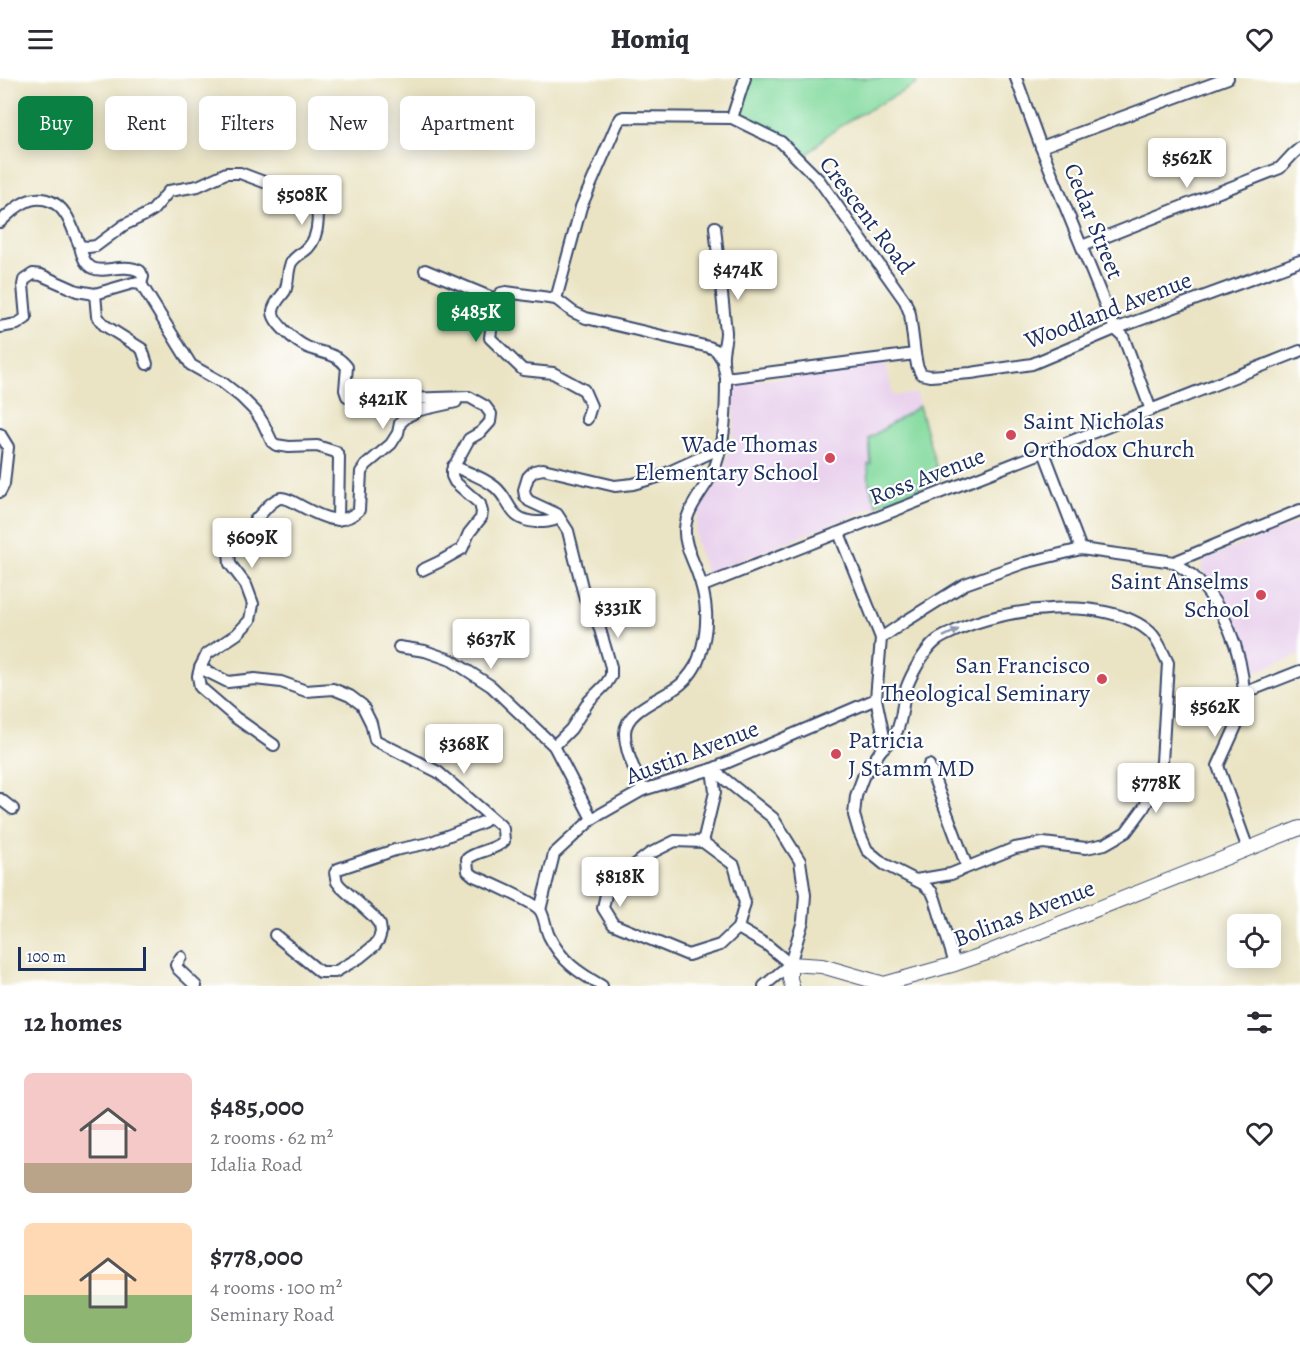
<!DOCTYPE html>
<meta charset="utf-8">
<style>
body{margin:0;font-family:Alegreya,serif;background:#f2f2f3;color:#2b2b33;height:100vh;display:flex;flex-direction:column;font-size:22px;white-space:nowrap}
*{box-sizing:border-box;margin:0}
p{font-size:20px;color:#7c7c81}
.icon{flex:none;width:33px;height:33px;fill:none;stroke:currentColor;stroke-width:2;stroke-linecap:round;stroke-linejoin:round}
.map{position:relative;height:908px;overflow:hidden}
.side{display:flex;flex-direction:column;background:#fff;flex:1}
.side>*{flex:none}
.guide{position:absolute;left:18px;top:18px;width:600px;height:54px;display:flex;gap:12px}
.buttons{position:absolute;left:1227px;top:836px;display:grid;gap:12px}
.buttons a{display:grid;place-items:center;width:54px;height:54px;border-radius:9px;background:#fff;box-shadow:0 3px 15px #0003;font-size:30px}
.scale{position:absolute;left:18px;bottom:15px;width:128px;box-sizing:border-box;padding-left:6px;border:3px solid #1b2f5e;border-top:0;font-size:16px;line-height:21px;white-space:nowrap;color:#1b2f5e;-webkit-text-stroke:4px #fff;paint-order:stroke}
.price{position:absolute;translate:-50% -51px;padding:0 14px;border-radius:6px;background:#fff;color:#222;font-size:20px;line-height:39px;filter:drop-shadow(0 2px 3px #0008)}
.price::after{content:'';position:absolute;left:50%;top:36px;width:18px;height:14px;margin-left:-9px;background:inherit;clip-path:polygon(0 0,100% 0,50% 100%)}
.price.current{background:#0b8043;color:#fff}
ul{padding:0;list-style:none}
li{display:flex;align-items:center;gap:18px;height:150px;padding:0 24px}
li span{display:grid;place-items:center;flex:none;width:168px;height:120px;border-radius:9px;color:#555}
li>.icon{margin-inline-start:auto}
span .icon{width:72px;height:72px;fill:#fffc;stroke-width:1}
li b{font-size:26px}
h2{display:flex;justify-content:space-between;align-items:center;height:72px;padding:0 24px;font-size:26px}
.chip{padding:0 21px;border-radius:9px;background:#fff;box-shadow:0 3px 15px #0003;font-size:21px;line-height:54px}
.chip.current{background:#0b8043;color:#fff}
header{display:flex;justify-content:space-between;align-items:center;height:78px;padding:0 24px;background:#fff;font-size:27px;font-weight:800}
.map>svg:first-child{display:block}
</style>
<header><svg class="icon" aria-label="menu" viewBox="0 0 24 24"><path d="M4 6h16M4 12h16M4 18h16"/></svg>Homiq<svg class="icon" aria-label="heart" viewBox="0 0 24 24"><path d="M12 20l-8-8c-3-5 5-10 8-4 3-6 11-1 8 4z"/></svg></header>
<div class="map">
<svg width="1300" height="908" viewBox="0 0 1300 908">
<rect width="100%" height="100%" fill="#fff"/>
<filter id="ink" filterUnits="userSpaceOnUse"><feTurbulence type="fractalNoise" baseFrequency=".0167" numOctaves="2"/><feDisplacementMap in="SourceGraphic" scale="12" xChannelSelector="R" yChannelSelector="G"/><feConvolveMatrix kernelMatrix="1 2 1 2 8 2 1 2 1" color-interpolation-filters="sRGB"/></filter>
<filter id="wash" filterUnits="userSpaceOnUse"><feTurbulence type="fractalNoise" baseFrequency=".008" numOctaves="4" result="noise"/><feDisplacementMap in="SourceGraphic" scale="24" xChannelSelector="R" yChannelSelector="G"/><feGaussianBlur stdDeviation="1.35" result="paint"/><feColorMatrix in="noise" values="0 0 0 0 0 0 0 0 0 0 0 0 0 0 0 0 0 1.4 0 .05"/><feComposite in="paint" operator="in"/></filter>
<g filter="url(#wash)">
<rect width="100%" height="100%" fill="#eae4c4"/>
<g fill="#e9d2ed">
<polygon points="886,285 893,318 916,315 940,403 706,496 695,461 695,448 698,437 702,426 714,409 722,395 732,365 734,351 733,312 734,308 737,306"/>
<polygon points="1300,444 1300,577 1256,594 1247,567 1229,528 1214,506 1201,491 1204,481"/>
</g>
<g fill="#83da9e" stroke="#4f847e" stroke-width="1.5">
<polygon points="745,0 914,0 917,6 853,40 826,58 800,84 781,64 732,40"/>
<polygon points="919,328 940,402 877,427 869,406 868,386 871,386 869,360"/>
</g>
</g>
<g filter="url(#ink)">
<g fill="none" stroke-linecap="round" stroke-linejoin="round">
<g stroke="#3a4a6d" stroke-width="14">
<g id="street">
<polyline points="1016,0 1041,69 1115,251 1123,258 1151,332"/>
<polyline points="732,40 745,0"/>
<polyline points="1041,69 1228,0"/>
<path d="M0 144C7 138 14 130 22 126 38 116 56 121 66 137 72 146 75 158 80 168L88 169 96 168 124 147 143 138 153 132 169 113 198 108 226 95H240L264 104 279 106 304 112 313 117C320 132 320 157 308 170 303 175 295 178 291 185 287 194 289 204 285 213 281 219 274 225 273 233 272 244 296 264 307 269 322 276 336 274 347 289L345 312 347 318 353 321 372 322 469 319 485 328 491 336 490 344 481 354 469 361 452 392V398L455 404 480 426 482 434 481 440 469 455 462 471 439 484 422 492"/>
<path d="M80 168C88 210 114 181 140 193L143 199 141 206"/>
<polyline points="1082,168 1280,90 1293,76 1300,70"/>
<polyline points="425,192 495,221"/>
<polyline points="95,216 97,238 104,247 142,271 147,286"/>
<polyline points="556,221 506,214 501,215 495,221 490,260 523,292 553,295 584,312 591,328 587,341"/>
<polyline points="0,249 17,246 26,240 23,207 24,202 33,196 41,197 77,213 95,216 133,205 141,206 191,287 223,305 241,319 256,334 263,345 272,364 276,367 289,369 317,368 336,374 339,379 338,442"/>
<polyline points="722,281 716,272 709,269 586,240 573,234 556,221 581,129 617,46 621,40 624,39 732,40 781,64 819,102 905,223 910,236 915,276"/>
<polyline points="726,300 915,276 917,287 921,296 930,298 971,295 1032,286 1115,251 1300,183"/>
<polyline points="0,356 8,369 4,406 0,414"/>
<polyline points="1044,374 1081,471"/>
<path d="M453 388C467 394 483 399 495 409 512 423 507 442 536 444 544 444 552 444 559 440"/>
<polyline points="839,455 881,560 876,621 884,659 881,672 863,699 856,718 854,737 859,754 867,772 884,786 923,806 932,814 935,821 955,886"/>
<path d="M1174 484C1180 489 1187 493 1193 498 1224 527 1242 573 1244 615"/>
<polyline points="703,508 1300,273"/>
<polyline points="881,560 906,543 965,506 1024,485 1081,471 1174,484 1300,432"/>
<polyline points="399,569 425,573 451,582 491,608 554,668 592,741"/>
<path d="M200 590 228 604 255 601 281 604 306 613 333 611 350 618 362 627 371 645 375 662 438 694 500 747 503 751 504 763C494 773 478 772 467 781L468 793 474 798C486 803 534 824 540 832 545 839 545 850 549 858 562 884 578 894 602 908"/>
<path d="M274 667 236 640 200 609 198 598 200 590 207 576 237 556 250 542 253 526 246 507 230 486 229 473 235 464 269 427C273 424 277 420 281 420 287 420 294 424 299 427 319 437 339 451 359 432L361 394 366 387 391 366 398 355 400 345 408 338 420 332 456 324"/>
<polyline points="554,668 571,651 589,623 606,606 611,598 611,589 599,548 585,521 568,453 557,436 529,423 525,418 524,412 528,399 534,393 543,391 615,408 633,406 658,399 721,370"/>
<path d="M881 672C886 667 893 662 896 655 903 641 902 625 906 611 911 597 924 573 935 564 940 559 949 556 955 553 1002 530 1107 516 1150 554 1158 561 1163 575 1168 585L1162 684 1154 711 1143 731 1126 754 1105 766 1086 770 1043 765 1015 770 951 796 916 802"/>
<polyline points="929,687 967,789"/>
<polyline points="712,691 715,714 703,764 675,763 649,776 624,795 606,816 603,830 613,846 688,877 720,867 738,850 767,867 790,886"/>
<polyline points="712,691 773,740 800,783 805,817 803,843 790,886"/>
<path d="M643 712C636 694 625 675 625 655 625 631 665 620 681 606 688 600 696 589 699 580 710 548 708 522 696 491 691 478 684 465 685 451 686 432 702 414 711 398 715 390 718 381 720 372 726 355 726 319 726 300 725 293 723 288 723 282 722 273 726 263 726 254L715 149"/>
<polyline points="0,721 13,731"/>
<polyline points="703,764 734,787 745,825 738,850"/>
<polyline points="1248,771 1218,688 1237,646 1244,615 1300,593"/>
<polyline points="540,832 554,776 592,741 643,712 712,691 876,621"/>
<polyline points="275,857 320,894 335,894 359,880 375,867 379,861 381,854 380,847 374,839 341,809 337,804 335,795 338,791 395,772 429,765 483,744 490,739"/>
<polyline points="181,879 176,887 178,891 196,908"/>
<polyline points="764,908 790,886"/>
</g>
</g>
<g stroke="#3a4a6d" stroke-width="16">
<polyline id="secondary" points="792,908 790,901 790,886 822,888 884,906 955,886 984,876 1300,750"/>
</g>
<use href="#street" stroke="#fff" stroke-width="10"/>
<use href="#secondary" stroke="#fff" stroke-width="14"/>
</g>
<defs><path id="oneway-solid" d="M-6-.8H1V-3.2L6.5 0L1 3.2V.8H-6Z" transform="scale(1.5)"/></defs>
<use fill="#8d97ae" href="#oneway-solid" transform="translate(951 555) rotate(-26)"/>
</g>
<g fill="#d1495b" stroke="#fff" stroke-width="2">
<circle cx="1011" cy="357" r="6"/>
<circle cx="830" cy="380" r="6"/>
<circle cx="1261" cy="517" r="6"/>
<circle cx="1102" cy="601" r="6"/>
<circle cx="836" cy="676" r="6"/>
</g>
<g text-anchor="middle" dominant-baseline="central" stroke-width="4.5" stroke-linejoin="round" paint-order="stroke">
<g font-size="24" fill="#1b2f5e" stroke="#fff">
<text transform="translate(867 137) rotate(53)">Crescent Road</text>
<text transform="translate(1094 143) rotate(68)">Cedar Street</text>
<text transform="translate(1108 232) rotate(-21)">Woodland Avenue</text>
<text transform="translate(927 398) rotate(-21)">Ross Avenue</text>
<text transform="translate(692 674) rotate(-21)">Austin Avenue</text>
<text transform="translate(1024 835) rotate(-21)">Bolinas Avenue</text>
</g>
<g font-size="24" fill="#1b2f5e" stroke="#fff" text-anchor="end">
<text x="1023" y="343" text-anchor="start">Saint Nicholas<tspan x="1023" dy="28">Orthodox Church</tspan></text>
<text x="818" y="366">Wade Thomas<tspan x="818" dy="28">Elementary School</tspan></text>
<text x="1249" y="503">Saint Anselms<tspan x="1249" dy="28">School</tspan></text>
<text x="1090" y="587">San Francisco<tspan x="1090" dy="28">Theological Seminary</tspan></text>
<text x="848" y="662" text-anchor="start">Patricia<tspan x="848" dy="28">J Stamm MD</tspan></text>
</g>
</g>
</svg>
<div class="buttons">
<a><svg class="icon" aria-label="locate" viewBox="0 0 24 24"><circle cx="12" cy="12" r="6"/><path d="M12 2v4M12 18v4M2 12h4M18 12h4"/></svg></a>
</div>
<div class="scale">100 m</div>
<b class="price" style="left:1187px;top:111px">$562K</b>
<b class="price" style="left:302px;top:148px">$508K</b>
<b class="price" style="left:738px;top:223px">$474K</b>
<b class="price current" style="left:476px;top:265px">$485K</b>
<b class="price" style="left:383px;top:352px">$421K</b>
<b class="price" style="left:252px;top:491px">$609K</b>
<b class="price" style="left:618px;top:561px">$331K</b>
<b class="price" style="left:491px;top:592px">$637K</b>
<b class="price" style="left:1215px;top:660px">$562K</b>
<b class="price" style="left:464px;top:697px">$368K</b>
<b class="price" style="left:1156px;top:736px">$778K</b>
<b class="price" style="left:620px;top:830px">$818K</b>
<div class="guide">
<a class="chip current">Buy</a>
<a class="chip">Rent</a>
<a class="chip">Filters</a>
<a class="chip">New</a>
<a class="chip">Apartment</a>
</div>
</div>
<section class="side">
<h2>12 homes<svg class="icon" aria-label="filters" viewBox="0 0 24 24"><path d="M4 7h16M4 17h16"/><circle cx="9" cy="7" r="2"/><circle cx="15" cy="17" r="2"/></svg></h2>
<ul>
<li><span style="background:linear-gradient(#f6c9c9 75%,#b9a48a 0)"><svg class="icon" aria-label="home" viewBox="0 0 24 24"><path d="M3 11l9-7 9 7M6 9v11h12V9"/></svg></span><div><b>$485,000</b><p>2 rooms · 62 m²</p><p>Idalia Road</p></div><svg class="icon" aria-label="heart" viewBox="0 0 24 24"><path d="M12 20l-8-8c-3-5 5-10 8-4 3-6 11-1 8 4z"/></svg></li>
<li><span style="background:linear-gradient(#ffd9b3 60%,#8fb573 0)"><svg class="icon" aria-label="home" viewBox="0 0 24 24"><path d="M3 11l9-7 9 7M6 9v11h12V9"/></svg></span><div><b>$778,000</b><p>4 rooms · 100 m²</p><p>Seminary Road</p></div><svg class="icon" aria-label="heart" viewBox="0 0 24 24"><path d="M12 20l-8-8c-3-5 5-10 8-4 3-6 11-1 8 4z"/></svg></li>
</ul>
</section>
